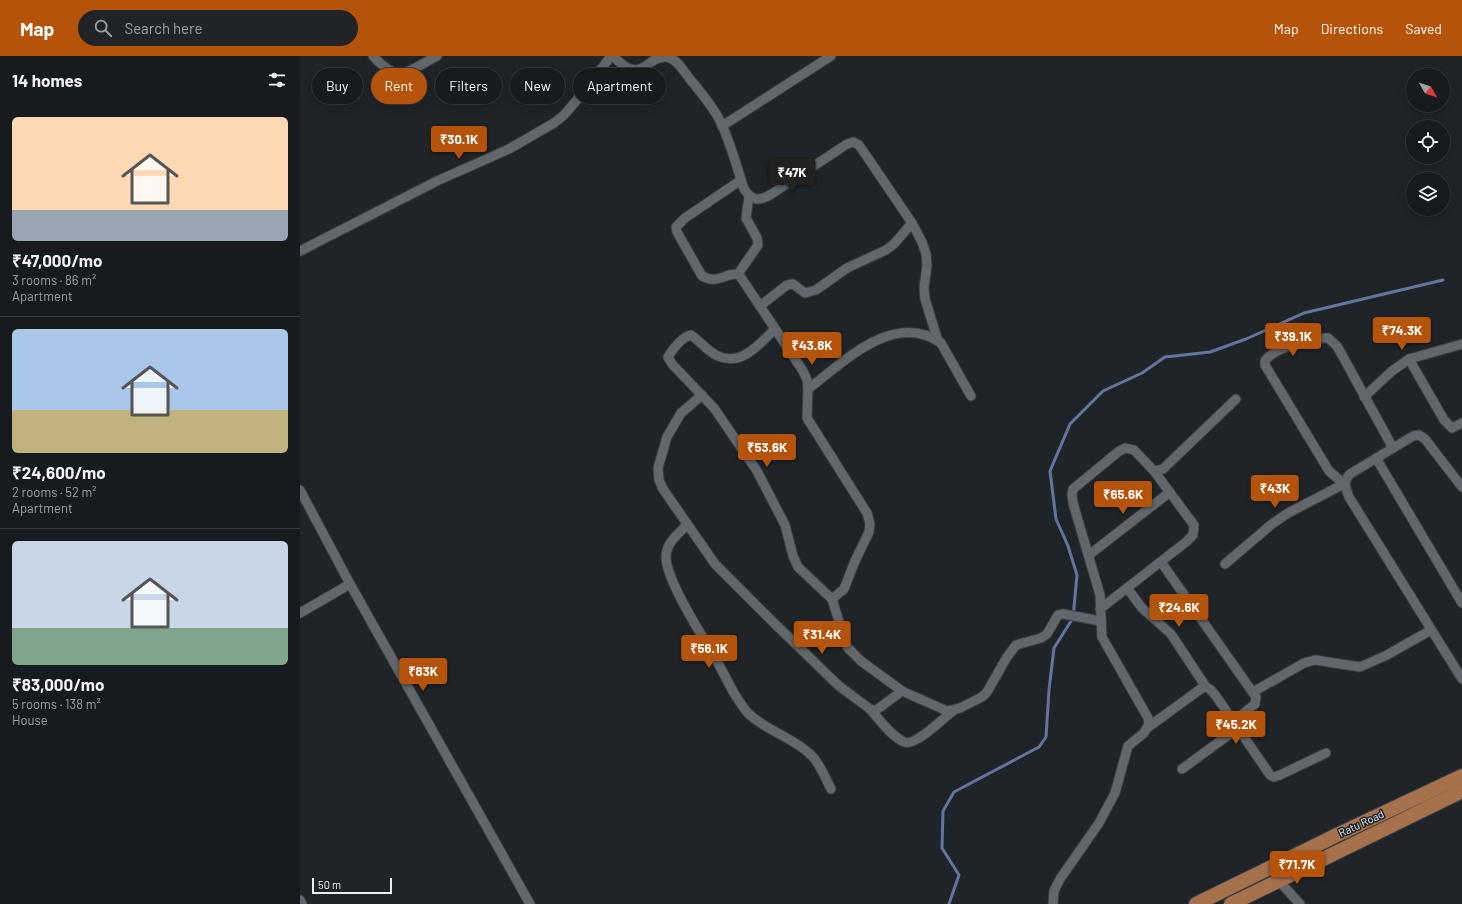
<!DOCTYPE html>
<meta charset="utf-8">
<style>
body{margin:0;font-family:Barlow,sans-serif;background:#202427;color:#f1f3f6;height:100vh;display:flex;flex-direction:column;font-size:15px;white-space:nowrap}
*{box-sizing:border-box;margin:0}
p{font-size:13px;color:#9ea1a4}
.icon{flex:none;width:22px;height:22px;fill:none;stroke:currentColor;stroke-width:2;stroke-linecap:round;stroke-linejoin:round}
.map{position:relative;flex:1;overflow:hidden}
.drawer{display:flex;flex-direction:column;background:#171b1e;width:300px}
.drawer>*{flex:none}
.top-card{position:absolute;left:12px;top:12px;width:380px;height:36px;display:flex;gap:8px}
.needle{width:26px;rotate:129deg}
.buttons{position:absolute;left:1106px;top:12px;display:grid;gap:8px}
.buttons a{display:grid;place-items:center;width:44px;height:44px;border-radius:50%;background:#171b1e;box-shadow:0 2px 10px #0003,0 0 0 1px #36393c;font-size:20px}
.scale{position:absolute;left:12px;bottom:10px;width:80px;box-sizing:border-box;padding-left:4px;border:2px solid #eaedf1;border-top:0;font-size:11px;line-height:14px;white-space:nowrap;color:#eaedf1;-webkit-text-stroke:3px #1f2428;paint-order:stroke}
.price{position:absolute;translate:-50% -34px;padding:0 9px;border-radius:4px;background:#b45309;color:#fff;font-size:13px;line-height:26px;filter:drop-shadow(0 1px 2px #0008)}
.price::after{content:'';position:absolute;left:50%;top:24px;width:12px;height:9px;margin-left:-6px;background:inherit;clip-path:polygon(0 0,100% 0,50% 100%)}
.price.selected{background:#222;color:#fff}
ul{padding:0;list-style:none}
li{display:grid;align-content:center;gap:8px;height:212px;padding:0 12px}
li+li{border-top:1px solid #36393c}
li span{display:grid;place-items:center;height:124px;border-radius:6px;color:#555}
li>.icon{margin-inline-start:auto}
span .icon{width:72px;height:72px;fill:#fffc;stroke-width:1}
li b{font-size:17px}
h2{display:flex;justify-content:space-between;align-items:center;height:48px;padding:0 12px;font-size:17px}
.tag{padding:0 14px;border-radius:18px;background:#171b1e;box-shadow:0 2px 10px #0003,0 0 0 1px #36393c;font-size:14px;line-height:36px}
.tag.selected{background:#b45309;color:#fff}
header{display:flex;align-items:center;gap:24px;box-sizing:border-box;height:56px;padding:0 20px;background:#b45309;color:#fff}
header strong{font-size:19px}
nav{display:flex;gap:22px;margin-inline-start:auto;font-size:14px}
.search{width:280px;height:36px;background:#202427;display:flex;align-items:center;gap:10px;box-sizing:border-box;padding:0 14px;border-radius:22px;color:#9ea1a4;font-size:15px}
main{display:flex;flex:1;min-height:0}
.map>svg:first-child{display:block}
</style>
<header>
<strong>Map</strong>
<div class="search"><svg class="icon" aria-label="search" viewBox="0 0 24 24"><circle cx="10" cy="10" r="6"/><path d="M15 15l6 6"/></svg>Search here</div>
<nav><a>Map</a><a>Directions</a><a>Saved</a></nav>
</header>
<main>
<section class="drawer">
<h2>14 homes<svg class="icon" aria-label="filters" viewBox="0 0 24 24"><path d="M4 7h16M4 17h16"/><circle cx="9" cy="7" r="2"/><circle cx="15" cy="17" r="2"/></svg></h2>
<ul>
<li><span style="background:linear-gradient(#ffd9b3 75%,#9aa5b1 0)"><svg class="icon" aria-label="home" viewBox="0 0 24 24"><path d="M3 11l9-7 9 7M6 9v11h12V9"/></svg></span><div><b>₹47,000/mo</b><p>3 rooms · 86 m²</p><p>Apartment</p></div></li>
<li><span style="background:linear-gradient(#a9c7e8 65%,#c2b280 0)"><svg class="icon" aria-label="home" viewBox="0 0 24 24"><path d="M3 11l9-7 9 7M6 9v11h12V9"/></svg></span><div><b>₹24,600/mo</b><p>2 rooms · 52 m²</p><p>Apartment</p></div></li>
<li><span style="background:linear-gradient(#c9d6e8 70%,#7fa58c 0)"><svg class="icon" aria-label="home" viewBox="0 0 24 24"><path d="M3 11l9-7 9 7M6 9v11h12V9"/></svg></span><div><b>₹83,000/mo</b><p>5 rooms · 138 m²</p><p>House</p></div></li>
</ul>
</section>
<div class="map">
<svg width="1162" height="848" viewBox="0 0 1162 848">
<rect width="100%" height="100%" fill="#1f2428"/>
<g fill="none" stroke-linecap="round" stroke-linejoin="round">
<polyline stroke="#63759c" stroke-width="3" points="649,848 659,819 642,792 643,755 654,736 739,691 746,681 749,634 754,592 773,562 777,519 768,490 756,463 750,415 770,368 803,335 842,317 865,301 910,296 946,283 1004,257 1143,224"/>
<g stroke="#3a3e42" stroke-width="11">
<g id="street">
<path d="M73 0C99 29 107 15 137 0"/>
<path d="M313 0C343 31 344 0 367 1 377 3 383 14 389 22 399 34 410 47 418 61 430 83 436 109 444 133 452 145 459 145 470 139L547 88 553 86 559 89 612 167 622 186 626 198 627 209 624 232 625 243 638 285"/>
<polyline points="422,70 531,0"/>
<path d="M441 124 385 162 376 171 377 176 402 220C419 229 423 217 438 218L442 223 503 315 507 324 508 333 507 362 567 457 570 468 569 476 555 505 544 533 532 543"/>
<polyline points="0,195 137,125 209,93 254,67 264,59 283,37 311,0"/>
<polyline points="438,218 458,189 457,182 446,162 449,140"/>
<polyline points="460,250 487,229 493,228 505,237 516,234 547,212 586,194 594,188 612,167"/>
<path d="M475 273C460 287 442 311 418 300 408 296 400 285 391 279 382 281 373 293 368 301L372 308 414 352 457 415 485 469 493 500 498 511 532 543 547 591 561 605 602 635"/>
<polyline points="1109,303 1144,364 1152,372 1162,367"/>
<path d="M508 333C544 306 594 254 641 287L671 340"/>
<polyline points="402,339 381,357 367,381 358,412 359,424 363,433 415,508 474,567 539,630 570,653 575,655 602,635 647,655 660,652 682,641 687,636 707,601 716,589 741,582 747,578 758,559 763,558 801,565"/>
<polyline points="1064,341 1092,315 1109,303 1162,288"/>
<polyline points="1076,402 1162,547"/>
<path d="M1162 431 1125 383 1119 379 1113 380 1050 418C1042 426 1046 432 1049 441L1162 623"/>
<polyline points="0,434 50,528 230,848"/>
<path d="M387 469C378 478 366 487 366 501 366 525 405 584 418 607 427 623 435 643 448 657 466 675 493 681 511 699 520 707 525 722 531 733"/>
<polyline points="789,499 870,436"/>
<polyline points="861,506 956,641 955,648 933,666"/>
<path d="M925 508 972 468 988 457 1044 428 1029 415 965 309V305C973 292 1013 281 1028 282L1037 290 1093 392"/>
<polyline points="827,532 842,552 871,578 906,631"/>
<polyline points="800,553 886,486 893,479 894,469 854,415"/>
<polyline points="0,557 50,528"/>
<polyline points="953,636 1004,607 1015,604 1060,611 1087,599 1131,574"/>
<path d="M570 653C579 663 591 680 604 686 615 691 643 662 653 655"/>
<path d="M847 672 902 632C909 630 911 634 916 640L970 719 974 721 980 719 1026 697"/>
<polyline points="882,713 938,672"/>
<polyline points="978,824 1000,848"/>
<polyline points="0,844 2,848"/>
<polyline points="753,848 754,835 760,823 799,767 815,737 828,690 844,677 849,668 848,662 802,581 800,539 773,447 772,439 773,433 818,396 825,392 834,394 854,415 863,413 936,343"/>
</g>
</g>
<g stroke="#3a3e42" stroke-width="16">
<g id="primary">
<polyline points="896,848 1037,779 1162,720"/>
<polyline points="931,848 1162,735"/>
</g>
</g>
<use href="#street" stroke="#62676d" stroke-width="9"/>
<use href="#primary" stroke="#a6714d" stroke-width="14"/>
</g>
<g text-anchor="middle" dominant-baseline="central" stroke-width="3" stroke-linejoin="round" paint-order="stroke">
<g font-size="11" fill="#eaedf1" stroke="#1f2428">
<text transform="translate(1061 767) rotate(-25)">Ratu Road</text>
</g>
</g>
</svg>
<div class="buttons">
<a><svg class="needle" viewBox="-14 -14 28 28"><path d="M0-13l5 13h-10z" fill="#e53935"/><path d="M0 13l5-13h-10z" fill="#9ea1a4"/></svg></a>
<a><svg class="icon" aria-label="locate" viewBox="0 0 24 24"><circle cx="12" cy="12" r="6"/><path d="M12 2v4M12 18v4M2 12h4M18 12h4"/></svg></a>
<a><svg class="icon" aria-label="layers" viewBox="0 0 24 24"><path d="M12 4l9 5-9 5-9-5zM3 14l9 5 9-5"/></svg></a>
</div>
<div class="scale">50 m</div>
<b class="price" style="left:159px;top:104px">₹30.1K</b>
<b class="price selected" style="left:492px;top:137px">₹47K</b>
<b class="price" style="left:1102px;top:295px">₹74.3K</b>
<b class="price" style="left:993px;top:301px">₹39.1K</b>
<b class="price" style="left:512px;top:310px">₹43.8K</b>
<b class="price" style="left:467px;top:412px">₹53.6K</b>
<b class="price" style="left:975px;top:453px">₹43K</b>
<b class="price" style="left:823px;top:459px">₹65.6K</b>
<b class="price" style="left:879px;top:572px">₹24.6K</b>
<b class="price" style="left:522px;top:599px">₹31.4K</b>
<b class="price" style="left:409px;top:613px">₹56.1K</b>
<b class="price" style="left:123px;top:636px">₹83K</b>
<b class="price" style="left:936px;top:689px">₹45.2K</b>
<b class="price" style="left:997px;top:829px">₹71.7K</b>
<div class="top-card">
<a class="tag">Buy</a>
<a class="tag selected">Rent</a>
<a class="tag">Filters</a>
<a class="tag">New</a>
<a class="tag">Apartment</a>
</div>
</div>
</main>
